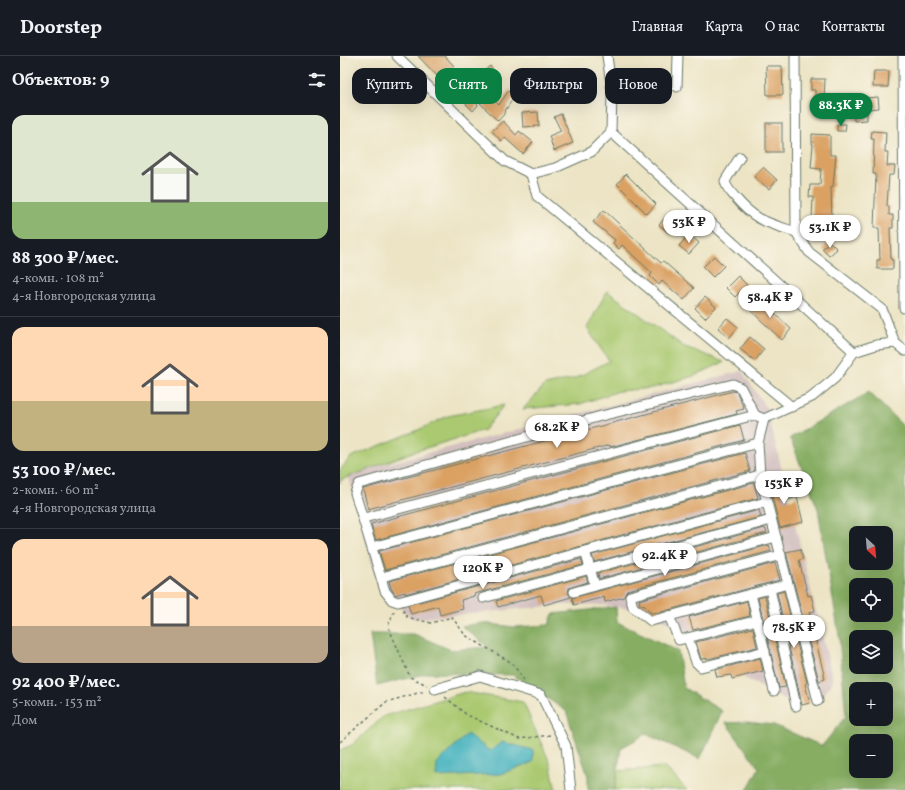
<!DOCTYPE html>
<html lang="ru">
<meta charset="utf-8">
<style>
body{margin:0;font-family:Vollkorn,serif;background:#242831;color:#f1f3f6;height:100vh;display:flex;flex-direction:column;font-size:15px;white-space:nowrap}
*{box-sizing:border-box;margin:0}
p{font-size:13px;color:#9ea1a6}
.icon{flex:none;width:22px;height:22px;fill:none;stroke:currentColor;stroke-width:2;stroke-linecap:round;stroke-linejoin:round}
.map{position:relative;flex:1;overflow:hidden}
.sheet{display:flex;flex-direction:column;background:#171b24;width:340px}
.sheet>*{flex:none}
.top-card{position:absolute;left:12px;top:12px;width:380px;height:36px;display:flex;gap:8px}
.needle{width:26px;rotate:154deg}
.tools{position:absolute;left:509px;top:470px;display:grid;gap:8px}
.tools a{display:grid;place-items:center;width:44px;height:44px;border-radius:8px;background:#171b24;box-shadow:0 4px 16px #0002;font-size:20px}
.price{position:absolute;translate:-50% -34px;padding:0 9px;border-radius:14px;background:#fff;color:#222;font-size:13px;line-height:26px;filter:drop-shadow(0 1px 2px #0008)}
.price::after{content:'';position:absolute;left:50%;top:24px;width:12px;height:9px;margin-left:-6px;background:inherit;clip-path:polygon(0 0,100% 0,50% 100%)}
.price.current{background:#0b8043;color:#fff}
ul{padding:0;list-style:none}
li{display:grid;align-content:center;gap:8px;height:212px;padding:0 12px}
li+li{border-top:1px solid #363941}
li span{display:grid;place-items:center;height:124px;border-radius:12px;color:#555}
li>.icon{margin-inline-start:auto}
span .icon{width:72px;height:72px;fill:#fffc;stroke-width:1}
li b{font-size:17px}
h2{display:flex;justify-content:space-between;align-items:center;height:48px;padding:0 12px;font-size:17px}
.chip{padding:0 14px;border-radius:12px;background:#171b24;box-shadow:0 4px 16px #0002;font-size:14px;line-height:36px}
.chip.current{background:#0b8043;color:#fff}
header{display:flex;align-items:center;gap:24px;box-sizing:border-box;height:56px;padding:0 20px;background:#171b24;border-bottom:1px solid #363941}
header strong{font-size:19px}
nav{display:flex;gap:22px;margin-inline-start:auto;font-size:14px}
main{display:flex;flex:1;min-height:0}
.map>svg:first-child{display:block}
</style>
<header>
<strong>Doorstep</strong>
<nav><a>Главная</a><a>Карта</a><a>О нас</a><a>Контакты</a></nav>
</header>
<main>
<section class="sheet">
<h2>Объектов: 9<svg class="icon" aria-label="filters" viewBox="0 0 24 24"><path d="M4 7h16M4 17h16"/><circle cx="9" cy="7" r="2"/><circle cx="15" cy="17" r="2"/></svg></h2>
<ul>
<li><span style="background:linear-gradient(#dfe7d0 70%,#8fb573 0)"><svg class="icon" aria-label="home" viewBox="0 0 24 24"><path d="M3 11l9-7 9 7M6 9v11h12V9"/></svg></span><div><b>88 300 ₽/мес.</b><p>4-комн. · 108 m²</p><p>4-я Новгородская улица</p></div></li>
<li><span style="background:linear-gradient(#ffd9b3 60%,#c2b280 0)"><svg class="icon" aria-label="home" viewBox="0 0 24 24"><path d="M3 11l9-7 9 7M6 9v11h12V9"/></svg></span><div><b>53 100 ₽/мес.</b><p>2-комн. · 60 m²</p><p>4-я Новгородская улица</p></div></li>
<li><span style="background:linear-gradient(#ffd9b3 70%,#b9a48a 0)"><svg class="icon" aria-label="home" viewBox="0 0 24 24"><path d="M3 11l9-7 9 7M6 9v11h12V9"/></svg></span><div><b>92 400 ₽/мес.</b><p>5-комн. · 153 m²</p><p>Дом</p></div></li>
</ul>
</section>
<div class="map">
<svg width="565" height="734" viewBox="0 0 565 734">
<rect width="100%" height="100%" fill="#fbf7ec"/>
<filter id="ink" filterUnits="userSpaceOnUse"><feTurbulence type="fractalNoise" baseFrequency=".025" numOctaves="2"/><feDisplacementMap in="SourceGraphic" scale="8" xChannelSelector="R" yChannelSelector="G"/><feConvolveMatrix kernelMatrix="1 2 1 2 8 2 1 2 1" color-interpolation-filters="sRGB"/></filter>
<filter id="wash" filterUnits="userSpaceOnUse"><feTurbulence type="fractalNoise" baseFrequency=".012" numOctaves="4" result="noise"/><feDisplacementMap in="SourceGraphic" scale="16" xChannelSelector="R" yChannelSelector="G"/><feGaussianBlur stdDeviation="0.9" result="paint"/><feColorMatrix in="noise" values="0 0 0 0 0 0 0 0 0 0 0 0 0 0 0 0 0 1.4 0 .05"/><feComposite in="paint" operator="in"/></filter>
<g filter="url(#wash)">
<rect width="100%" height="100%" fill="#ece4c4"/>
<polygon fill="#d2bfc0" points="402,315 427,353 493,624 483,641 445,644 375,606 346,575 316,561 292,553 263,549 219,549 74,563 39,534 8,418"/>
<g fill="#aac971" stroke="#648352">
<polygon points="267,235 343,290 384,306 354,320 312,332 279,335 240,348 183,353 205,329 236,322 269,305 247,272"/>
<polygon points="164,349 144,374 70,397 1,424 0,427 0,414 11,401 76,375 108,360"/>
<polygon points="125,636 183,646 210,707 216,734 0,734 0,694 12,689 44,660"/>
<polygon points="325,711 347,734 275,734 278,715"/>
</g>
<g fill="#87ad63" stroke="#53754c" fill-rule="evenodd">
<path d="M529 336 565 372V734H407L419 712 386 667 407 666 434 669 482 690 506 660 499 579 478 453 450 382ZM516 477H546V507H516ZM516 529H546V559H516ZM516 581H546V611H516ZM516 633H546V663H516ZM516 685H546V715H516Z"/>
<polygon points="276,551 277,566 338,595 344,632 382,655 360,703 306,678 281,692 275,734 248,734 248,720 226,655 173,619 88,617 37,630 30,578 74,578 111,594 148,591 122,570 142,567 174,571 209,569 213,558"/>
</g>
<polygon fill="#42b1bd" stroke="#307778" points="127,678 150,695 162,686 193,694 193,706 161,718 96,721 97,707"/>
<g id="blocks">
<g fill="#daa163">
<polygon points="78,0 105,0 114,10 100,23"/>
<polygon points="150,10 161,25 156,29 153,29 142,17"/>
<polygon points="426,10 442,10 443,39 427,39"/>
<polygon points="534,15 549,15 548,31 533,31"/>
<polygon points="123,16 137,29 130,36 117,22"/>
<polygon points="471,23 485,23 484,43 497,43 497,56 476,57 475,34 471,34"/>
<polygon points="169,34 175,39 165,55 166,56 158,65 140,47 149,39 159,49"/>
<polygon points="538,41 539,52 527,53 527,64 514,65 513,43"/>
<polygon points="131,42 138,49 133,55 126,48"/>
<polygon points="198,56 199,70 183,71 182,57"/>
<polygon points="221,58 233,87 214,95 209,80 221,75 214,61"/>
<polygon points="163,65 176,79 179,75 193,86 183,98 165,82 161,85 152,75"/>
<rect x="426" y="67" width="16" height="29"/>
<polygon points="497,68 506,68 505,75 497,75"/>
<polygon points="532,75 546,76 545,96 548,96 547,110 555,110 554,119 549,119 547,150 549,150 549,159 553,159 553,172 550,172 551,204 553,204 553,213 537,213 537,204 540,204 539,172 534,172 536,118 533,118 534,83 531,83"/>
<polygon points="472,78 490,79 490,99 496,99 493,131 491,131 492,164 472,163 473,141 469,141 470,129 480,129 481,113 471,112 473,88 472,88"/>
<polygon points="423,111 437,124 429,133 414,121"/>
<polygon points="286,118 316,148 307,158 277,128"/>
<polygon points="264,154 321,207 323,205 354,232 344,244 322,225 319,229 310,220 312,217 282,189 279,193 273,187 275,184 253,166"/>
<polygon points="327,159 337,168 329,177 319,169"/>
<polygon points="349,178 359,187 349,198 339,190"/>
<polygon points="490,186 497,193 489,200 482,193"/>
<polygon points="374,200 384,210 373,221 363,211"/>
<polygon points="398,220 407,229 395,241 386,232"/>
<polygon points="365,241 376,251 365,262 355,252"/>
<polygon points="418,242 451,273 442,284 408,252"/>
<polygon points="387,262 398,271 389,282 378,272"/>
<polygon points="410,281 424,293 415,305 400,293"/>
<polygon points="393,335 397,336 404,353 396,355 397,358 270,391 270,389 28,453 23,433"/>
<polygon points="400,369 404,384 36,484 33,476 31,468"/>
<polygon points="405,397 410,415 45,514 39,495"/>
<polygon points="436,417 444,445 457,441 463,466 440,472 427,420"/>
<polygon points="414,427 418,442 65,538 65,536 55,539 51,532 49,525"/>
<polygon points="419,454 421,461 254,506 252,499"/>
<polygon points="425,472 427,477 259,523 258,517"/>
<polygon points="429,489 431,495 288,534 286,536 284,541 265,546 264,541 234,549 232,542"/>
<polygon points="460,493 463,503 459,504 468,540 471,539 475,555 469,556 485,623 479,625 446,496"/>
<polygon points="241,503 243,509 134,538 134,540 121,544 123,553 100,559 98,550 71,558 68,549"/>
<polygon points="435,507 440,524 321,556 311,557 305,550 300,549 299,544"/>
<polygon points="246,520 248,526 229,532 228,537 231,541 204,549 201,539 158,551 156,545"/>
<polygon points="444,535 467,627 465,628 470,647 462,649 437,537"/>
<polygon points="425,540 446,631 439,632 418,542"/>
<polygon points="407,545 410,560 353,574 349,561"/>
<polygon points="413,572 417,591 372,602 361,603 356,586"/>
<polygon points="420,602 423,615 392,623 391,619 377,621 375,614"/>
</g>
</g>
</g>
<g filter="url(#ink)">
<use href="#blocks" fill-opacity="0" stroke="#677766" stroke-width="1"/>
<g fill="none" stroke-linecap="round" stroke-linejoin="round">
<g stroke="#677766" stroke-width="11">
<g id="minor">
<polyline points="57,0 165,105 191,118 215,112 251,96 271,76 272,36 267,0"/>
<polyline points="455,0 456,176"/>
<polyline points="563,0 564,252"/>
<polyline points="337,31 338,0"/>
<polyline points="271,76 514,296"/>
<path d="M400 101 385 125C386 132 391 136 395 141 415 165 428 167 456 176L469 196 542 253 555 287"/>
<polyline points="191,118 197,140 452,351"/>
<polyline points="514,296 536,289 555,287 565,295"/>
<polyline points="415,359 401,332 393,328 261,360 19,428 15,437 45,535 52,544 58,546 426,446"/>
<polyline points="24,462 415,359 424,363"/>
<polyline points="32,491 418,387"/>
<polyline points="245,495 255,530 436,481"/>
<polyline points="441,499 290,540 293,551 311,565 448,528"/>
<polyline points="42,521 420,419"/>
<polyline points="430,533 456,650"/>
<polyline points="234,536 255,530"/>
<polyline points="411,538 434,635"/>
<polyline points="143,542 431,464"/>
<polyline points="329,560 339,584 418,564"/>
<polyline points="348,582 356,606 361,611 425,595"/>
<polyline points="95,633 140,620 201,639 226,690 231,734"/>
<polyline points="478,645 420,419 418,387 424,363 472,341 495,322 514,296"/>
</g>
</g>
<g stroke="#677766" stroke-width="1.5" stroke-dasharray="3 3" stroke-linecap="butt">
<polyline points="63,554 67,561 91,567 112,561 125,579 172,607 184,624"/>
<polyline points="54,555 48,570 70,621 87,629"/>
<polyline points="105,641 127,659 179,683 211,679"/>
<polyline points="0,686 46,646 85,635"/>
</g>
<use href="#minor" stroke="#fff" stroke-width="9"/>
</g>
</g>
</svg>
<div class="tools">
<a><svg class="needle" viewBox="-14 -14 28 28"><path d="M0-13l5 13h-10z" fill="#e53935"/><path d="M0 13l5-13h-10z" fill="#9ea1a6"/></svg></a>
<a><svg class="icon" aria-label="locate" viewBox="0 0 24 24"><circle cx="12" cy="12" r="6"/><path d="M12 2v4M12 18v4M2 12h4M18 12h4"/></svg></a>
<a><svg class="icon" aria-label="layers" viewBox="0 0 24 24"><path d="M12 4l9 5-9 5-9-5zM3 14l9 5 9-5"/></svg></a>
<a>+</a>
<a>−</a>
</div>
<b class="price current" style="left:501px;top:71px">88.3K ₽</b>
<b class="price" style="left:349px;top:188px">53K ₽</b>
<b class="price" style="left:490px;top:193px">53.1K ₽</b>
<b class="price" style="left:430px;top:263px">58.4K ₽</b>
<b class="price" style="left:217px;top:393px">68.2K ₽</b>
<b class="price" style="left:444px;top:449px">153K ₽</b>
<b class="price" style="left:325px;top:521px">92.4K ₽</b>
<b class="price" style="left:143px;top:534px">120K ₽</b>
<b class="price" style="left:454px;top:593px">78.5K ₽</b>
<div class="top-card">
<a class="chip">Купить</a>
<a class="chip current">Снять</a>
<a class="chip">Фильтры</a>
<a class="chip">Новое</a>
</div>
</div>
</main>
